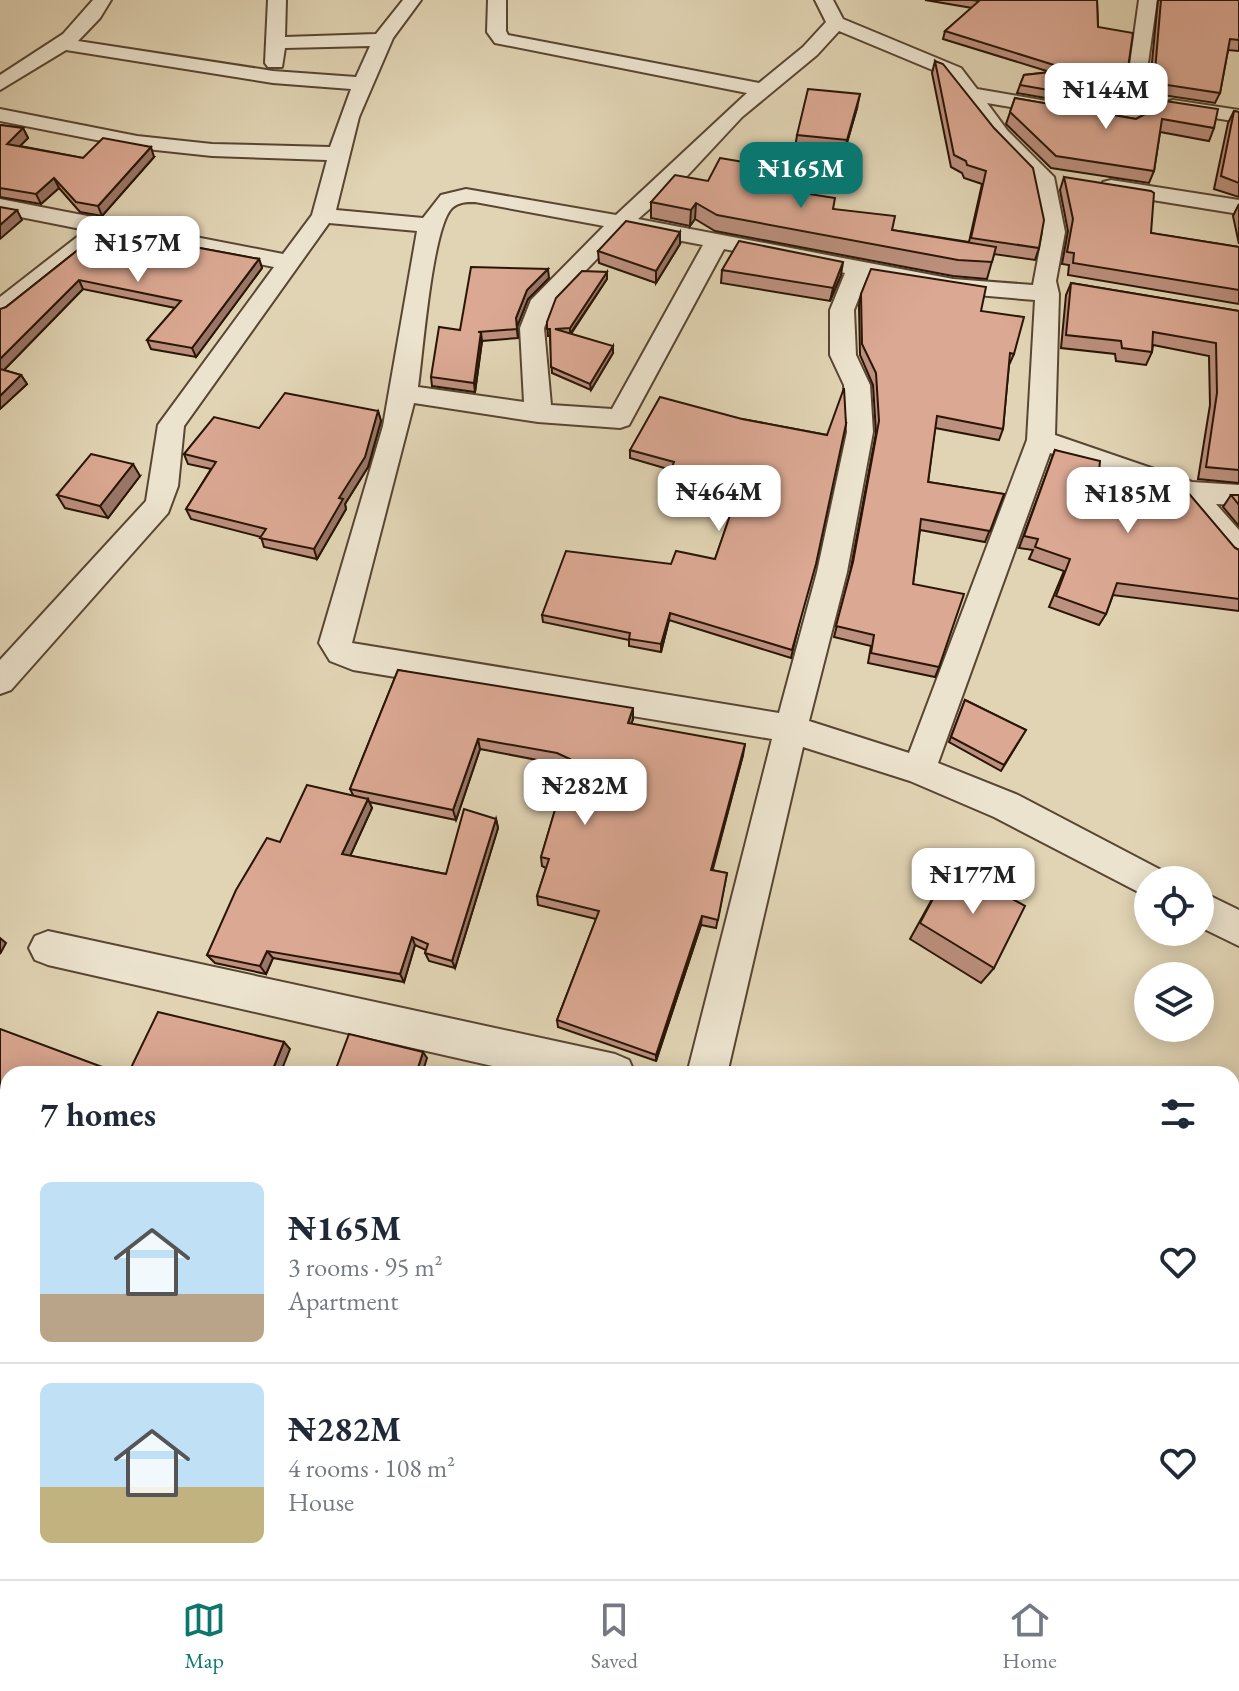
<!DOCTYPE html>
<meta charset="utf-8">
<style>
body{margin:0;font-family:"EB Garamond",serif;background:#f2f2f3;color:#1f2937;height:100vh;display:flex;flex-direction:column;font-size:30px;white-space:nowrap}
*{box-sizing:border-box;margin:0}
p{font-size:26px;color:#747a83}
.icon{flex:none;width:44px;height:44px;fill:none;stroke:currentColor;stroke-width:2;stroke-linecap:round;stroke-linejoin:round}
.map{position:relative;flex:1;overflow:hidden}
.panel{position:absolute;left:0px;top:1066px;width:1240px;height:514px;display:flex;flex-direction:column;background:#fff;border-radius:24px 24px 0 0;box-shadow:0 4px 20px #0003}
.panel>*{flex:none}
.controls{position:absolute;left:1134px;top:866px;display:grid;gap:16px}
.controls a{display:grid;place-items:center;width:80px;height:80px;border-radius:50%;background:#fff;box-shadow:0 4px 20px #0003;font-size:40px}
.price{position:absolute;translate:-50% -68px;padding:0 18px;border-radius:16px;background:#fff;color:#222;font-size:26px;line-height:52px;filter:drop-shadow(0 2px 4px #0008)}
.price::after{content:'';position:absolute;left:50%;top:48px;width:24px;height:18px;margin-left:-12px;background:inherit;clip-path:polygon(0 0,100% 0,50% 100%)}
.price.selected{background:#0f766e;color:#fff}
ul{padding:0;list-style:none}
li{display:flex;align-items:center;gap:24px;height:200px;padding:0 40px}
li+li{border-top:2px solid #e0e1e3}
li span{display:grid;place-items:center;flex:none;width:224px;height:160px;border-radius:12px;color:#555}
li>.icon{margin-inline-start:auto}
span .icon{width:96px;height:96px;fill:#fffc;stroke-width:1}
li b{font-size:34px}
h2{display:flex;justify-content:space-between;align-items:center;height:96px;padding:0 40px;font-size:34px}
.tabs{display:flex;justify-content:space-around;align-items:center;height:112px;border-top:2px solid #e0e1e3;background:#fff;font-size:22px;color:#747a83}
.tabs a{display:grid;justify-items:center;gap:4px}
.tabs .selected{color:#0f766e}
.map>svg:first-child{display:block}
</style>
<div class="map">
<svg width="1239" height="1579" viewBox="0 0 1239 1579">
<rect width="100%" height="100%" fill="#e1d4b4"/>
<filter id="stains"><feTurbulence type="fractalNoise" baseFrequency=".0025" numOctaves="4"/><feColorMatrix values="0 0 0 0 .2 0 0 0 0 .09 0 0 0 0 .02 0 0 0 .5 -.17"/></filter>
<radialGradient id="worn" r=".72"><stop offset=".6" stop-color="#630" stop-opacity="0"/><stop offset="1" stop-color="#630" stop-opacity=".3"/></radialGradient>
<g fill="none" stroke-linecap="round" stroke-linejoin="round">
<g stroke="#584532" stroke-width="4">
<g id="street">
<path d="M93 0H111L100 18 78 41 273 71 356 77 370 46 285 48 282 67H268L265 63 268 0H286L285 37 376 34 403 0H421L393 38 359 117 336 210 423 218 441 195 466 189 616 215 747 93 495 43 487 32 488 0H506V31L508 35 759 83 803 47 826 22 815 0H833L843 19 961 68 977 89 1123 114 1139 0H1157L1139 126 1132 128 987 103 1007 130 1054 177 1065 232 1056 281 1059 294 1055 435 1192 482 1239 485V505L1216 504 1239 530V561L1229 558 1180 499 1050 453 938 763 1018 795 1161 870 1165 880H1148V897L994 817 910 781 803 747 727 1074H687L772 739 353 670 330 661 319 643 383 426 417 231 329 223 184 426 178 486 168 513 11 690 0 694V660L146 501 158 425 274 267 109 234 9 314 0 317V297L86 230 0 213V199L283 254 312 215 327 160 212 156 137 148 0 121V109L137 136 212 144 330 147 351 89 273 83 66 50 0 90V75L63 34ZM839 31 947 76 993 138 1032 179 1043 232 1033 285 953 279 638 219 687 176 742 117 817 55ZM475 202 604 226 531 300 520 328 524 402 418 387C423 353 432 228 452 208 459 202 466 202 475 202ZM625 230 703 245 612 409 551 405 544 328 554 303ZM724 249 845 273 830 310V355L844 385 847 432 817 572 779 713 352 643 414 403 538 422 620 428 629 425ZM867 277 953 293 1035 300 1027 440 909 753 809 721 847 572 873 432 870 385 856 355 854 310Z"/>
<polygon points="1173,100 1239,110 1239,122 1166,110 1163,106 1166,102"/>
<polygon points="1111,180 1239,200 1239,214 1103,192 1100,187 1103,182"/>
<polygon points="1200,891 1239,910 1239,946 1200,927"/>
<polygon points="48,931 615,1054 629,1060 635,1074 528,1074 48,965 35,960 29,948 35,936"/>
<polygon points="0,1226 8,1229 8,1273 0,1270"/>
<polygon points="8,1489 8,1551 0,1554 0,1492"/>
<polygon points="936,1572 1004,1572 1006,1578 1007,1572 1057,1572 1056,1579 939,1579"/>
</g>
</g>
<use href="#street" fill="#ece3ce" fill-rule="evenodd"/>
</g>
<g fill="#bc907e" stroke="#2a1506" stroke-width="2">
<polygon points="925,0 1097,0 1098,27 1123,103 1120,111 1017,93 1024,75 1050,72 943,39 945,31 972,8"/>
<polygon points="1158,0 1239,0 1239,51 1228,50 1220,93 1215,103 1149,93"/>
<polygon points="935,61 1039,248 1035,260 994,254 987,279 953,276 715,231 695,219 690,226 651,218 651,202 708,181 796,171 794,187 792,191 833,209 892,230 969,242 982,184 964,178 962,173 951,167 932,73"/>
<polygon points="1015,98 1136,119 1146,114 1152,99 1214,128 1209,141 1160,132 1154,171 1149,183 1051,168 1006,124"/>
<polygon points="857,108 844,153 795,148 797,135"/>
<polygon points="1234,111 1239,112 1239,197 1214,189 1228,123"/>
<polygon points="0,125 23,128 28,138 20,146 83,158 154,157 102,216 80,212 59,188 41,204 0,197"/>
<polygon points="1064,177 1151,233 1239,247 1239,304 1068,275 1069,265 1062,264 1068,231 1060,190"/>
<polygon points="1239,204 1239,244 1233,216"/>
<polygon points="103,230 259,259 262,268 196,357 151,349 147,340 175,308 83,289 4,370 21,375 27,384 0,409 6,307"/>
<polygon points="680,244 656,283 599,263 598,251"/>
<polygon points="722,270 841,275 830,301 721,283"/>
<polygon points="549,278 528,299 517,327 518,338 482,341 475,392 432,386 431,377 460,330"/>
<polygon points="607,279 571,334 613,353 591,390 552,373 550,336 548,336 547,322"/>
<polygon points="1071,283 1239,311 1239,483 1198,479 1210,405 1209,356 1153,345 1152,352 1146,365 1116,361 1115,354 1061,348 1066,295"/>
<polygon points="861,294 981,311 1014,354 1009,365 1003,429 999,440 935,428 928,482 1004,494 985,542 920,530 913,584 939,667 935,677 868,663 871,646 834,637 850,573 876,433 873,385 860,355 859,306"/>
<polygon points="378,411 381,421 368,467 345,504 346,509 317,559 264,547 261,537 191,519 186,509 211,469 188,464 184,454 259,428"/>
<polygon points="742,419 827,435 846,424 791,658 669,620 661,652 629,646 629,640 543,622 542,615 671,564 715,559 737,497 669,483 669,475 671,470 630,458 630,450"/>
<polygon points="1055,450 1099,472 1239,550 1239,611 1113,595 1106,614 1099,625 1049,607 1064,571 1029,559 1033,550 1019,548"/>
<polygon points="140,476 108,518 65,508 57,495"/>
<polygon points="1231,495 1239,495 1239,526 1223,507"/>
<polygon points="398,670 633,719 631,724 743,755 712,870 727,873 716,928 701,925 656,1061 558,1027 557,1020 596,919 538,905 537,896 546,868 542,866 541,857 568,768 558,764 480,749 456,820 369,802 372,808 350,856 446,874 496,819 498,828 455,968 429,961 425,953 426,950 415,945 404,982 273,958 266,974 215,963 207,955 280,842 353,795 350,789"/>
<polygon points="965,700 1026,730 1001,771 949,742"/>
<polygon points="951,865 994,968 981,983 910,939"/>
<rect x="1082" y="1572" width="100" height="7"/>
</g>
<g fill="#997667" stroke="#2a1506" stroke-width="2">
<polygon points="860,94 857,108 844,153 847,140"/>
<polygon points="23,128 28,138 12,154 7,144"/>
<polygon points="151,147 154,157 102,216 98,206"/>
<polygon points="796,171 794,187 782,206 784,190"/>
<polygon points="54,178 59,188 41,204 36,194"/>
<polygon points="696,203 695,219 690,226 691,210"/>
<polygon points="17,210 22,220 0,239 0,225"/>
<polygon points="680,232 680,244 656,283 656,271"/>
<polygon points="259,259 262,268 196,357 192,348"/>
<polygon points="843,262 841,275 830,301 833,288"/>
<polygon points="548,269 549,278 528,299 517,327 518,338 516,318 527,290"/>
<polygon points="607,272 607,279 570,334 570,328"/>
<polygon points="79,280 83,289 0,374 0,359"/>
<polygon points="481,332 482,341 475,392 474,383"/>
<polygon points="613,346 613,353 591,390 590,384"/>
<polygon points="21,375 27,384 0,409 0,396"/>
<polygon points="378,411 381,421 368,467 345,504 346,509 317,559 314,549"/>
<polygon points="133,464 140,476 108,518 100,506"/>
<polygon points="670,613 669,620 661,652 661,644"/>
<polygon points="633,708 633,719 628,734 628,723"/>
<polygon points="478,739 480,749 456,820 453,810"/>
<polygon points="745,744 743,755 710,880 711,870"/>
<polygon points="368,799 372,808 347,863 342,854"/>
<polygon points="496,819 498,828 455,968 452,961"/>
<polygon points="702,916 701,925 656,1061 656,1055"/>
<polygon points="412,937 415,945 404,982 400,974"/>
<polygon points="0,938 6,943 0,954"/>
<polygon points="267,951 273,958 266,974 260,966"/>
<polygon points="284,1042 290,1049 280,1074 271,1074"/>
<polygon points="423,1052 427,1058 422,1074 416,1074"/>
<polygon points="3,1115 8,1117 8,1131 0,1144 0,1120"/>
<polygon points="0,1303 8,1306 8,1310 0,1306"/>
<polygon points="8,1360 8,1390 0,1405 0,1374"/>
<polygon points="60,1572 72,1572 68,1579 57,1579"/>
<polygon points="240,1572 249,1572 247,1579 237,1579"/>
<polygon points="689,1572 699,1572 718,1579 707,1579"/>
</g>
<g fill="#dba893" stroke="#2a1506" stroke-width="2">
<polygon points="972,0 1097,0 1098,27 1133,33 1123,103 1020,85 1024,75 1070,70 945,31 979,1"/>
<polygon points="1161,0 1239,0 1239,40 1230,39 1220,93 1154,83"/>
<polygon points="935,61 943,64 994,128 1033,168 1044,220 1039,248 971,238 986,171 967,165 966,161 954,155"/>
<polygon points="808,89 860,94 847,140 797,135"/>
<polygon points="1015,98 1136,119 1149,112 1152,99 1218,109 1214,128 1162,119 1154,171 1056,156 1010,112"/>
<polygon points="1234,111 1239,112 1239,183 1221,176"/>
<polygon points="0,125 23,128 7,144 83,158 103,138 151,147 98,206 76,202 54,178 36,194 0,188"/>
<polygon points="720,158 796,171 784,190 835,198 833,209 895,216 892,230 996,247 992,262 958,260 717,215 696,203 691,210 651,202 675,175 708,181"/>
<polygon points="1064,177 1151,191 1154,193 1151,233 1239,247 1239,290 1073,263 1074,253 1067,252 1073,219"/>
<polygon points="0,207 17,210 0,225"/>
<polygon points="626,221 680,232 656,271 598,251"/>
<polygon points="103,230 259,259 192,348 147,340 181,301 79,280 0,359 0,309 6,307"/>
<polygon points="739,241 843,262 833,288 722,270"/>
<polygon points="471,267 548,269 527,290 516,318 517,329 478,332 481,332 474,383 431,377 439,327 460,330"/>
<polygon points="871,269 986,287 981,311 1024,317 1014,354 1010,353 1003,429 937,416 928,482 1004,494 990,531 921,519 913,584 964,594 939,667 871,653 874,635 836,626 853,562 879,421 876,373 862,344 861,294"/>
<polygon points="582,271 607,272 570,328 555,329 613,346 590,384 551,367 550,329 547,329 547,322 556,298"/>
<polygon points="1071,283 1239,311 1239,470 1206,467 1217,393 1216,343 1153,332 1152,352 1122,348 1121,341 1066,335"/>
<polygon points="0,369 21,375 0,396"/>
<polygon points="844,388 846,424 816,564 792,650 670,613 661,644 629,639 630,633 542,615 566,551 671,564 676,551 715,559 739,489 669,475 674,462 630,450 660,397 742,419 827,435"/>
<polygon points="285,393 378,411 365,457 339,498 343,499 314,549 260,538 266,529 186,509 216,462 184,454 214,417 259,428"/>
<polygon points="1055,450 1100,461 1099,472 1155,479 1186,490 1235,548 1239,550 1239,599 1117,583 1106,614 1056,596 1070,559 1035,547 1038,539 1024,536"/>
<polygon points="91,454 133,464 100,506 57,495"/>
<polygon points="1231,495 1239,495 1239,505"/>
<polygon points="398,670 633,708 628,723 745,744 711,870 727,873 718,920 702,916 656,1055 557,1020 599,911 537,896 549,859 541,857 570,759 557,753 478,739 453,810 350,789"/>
<polygon points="965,700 1026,730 1004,765 951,737"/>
<polygon points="307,785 368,799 342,854 446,874 464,809 496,819 452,961 425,953 428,944 412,937 400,974 267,951 260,966 207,955 236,890 267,838 280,842"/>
<polygon points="951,865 1025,906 994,968 920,923"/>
<polygon points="158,1012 284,1042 271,1074 128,1074"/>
<polygon points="0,1029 121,1074 8,1074 8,1117 3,1115 0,1120"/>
<polygon points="349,1034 423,1052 416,1074 334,1074"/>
<polygon points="0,1306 8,1310 8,1360 0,1374"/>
<polygon points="1232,1427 1239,1429 1239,1470 1232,1468"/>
<polygon points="25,1572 60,1572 57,1579 39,1579"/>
<polygon points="172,1572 240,1572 237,1579 169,1579"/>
<polygon points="342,1572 689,1572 707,1579 340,1579"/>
<rect x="1094" y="1572" width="88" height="7"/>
</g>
<rect width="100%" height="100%" filter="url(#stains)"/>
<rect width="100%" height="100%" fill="url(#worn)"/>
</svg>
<div class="controls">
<a><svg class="icon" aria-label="locate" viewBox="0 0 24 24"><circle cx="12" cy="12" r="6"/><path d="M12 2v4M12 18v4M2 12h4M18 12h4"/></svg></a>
<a><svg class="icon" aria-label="layers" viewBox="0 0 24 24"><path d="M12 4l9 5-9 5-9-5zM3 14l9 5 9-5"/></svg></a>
</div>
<b class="price" style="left:1106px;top:131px">₦144M</b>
<b class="price selected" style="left:801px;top:210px">₦165M</b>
<b class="price" style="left:138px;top:284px">₦157M</b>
<b class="price" style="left:719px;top:533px">₦464M</b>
<b class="price" style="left:1128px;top:535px">₦185M</b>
<b class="price" style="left:585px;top:827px">₦282M</b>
<b class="price" style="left:973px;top:916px">₦177M</b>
<section class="panel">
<h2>7 homes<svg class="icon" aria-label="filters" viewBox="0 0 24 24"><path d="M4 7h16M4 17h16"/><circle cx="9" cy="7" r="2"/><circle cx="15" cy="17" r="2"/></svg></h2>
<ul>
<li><span style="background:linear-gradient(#bfe0f5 70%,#b9a48a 0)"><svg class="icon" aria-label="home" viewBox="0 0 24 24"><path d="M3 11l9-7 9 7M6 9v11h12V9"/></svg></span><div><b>₦165M</b><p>3 rooms · 95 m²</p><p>Apartment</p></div><svg class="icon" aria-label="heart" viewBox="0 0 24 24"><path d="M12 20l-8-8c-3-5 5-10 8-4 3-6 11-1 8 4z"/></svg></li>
<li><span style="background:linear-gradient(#bfe0f5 65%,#c2b280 0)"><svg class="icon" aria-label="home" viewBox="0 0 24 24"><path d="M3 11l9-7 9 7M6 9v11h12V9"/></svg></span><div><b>₦282M</b><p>4 rooms · 108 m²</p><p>House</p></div><svg class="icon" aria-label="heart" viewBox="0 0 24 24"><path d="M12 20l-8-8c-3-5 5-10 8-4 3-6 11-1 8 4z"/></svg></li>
</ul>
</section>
</div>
<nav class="tabs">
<a class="selected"><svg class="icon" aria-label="map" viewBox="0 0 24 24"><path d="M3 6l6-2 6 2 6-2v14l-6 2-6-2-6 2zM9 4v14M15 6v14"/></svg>Map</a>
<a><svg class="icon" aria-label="saved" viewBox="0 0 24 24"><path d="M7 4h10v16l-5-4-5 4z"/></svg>Saved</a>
<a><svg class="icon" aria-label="home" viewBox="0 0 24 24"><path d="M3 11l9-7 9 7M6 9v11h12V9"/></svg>Home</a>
</nav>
